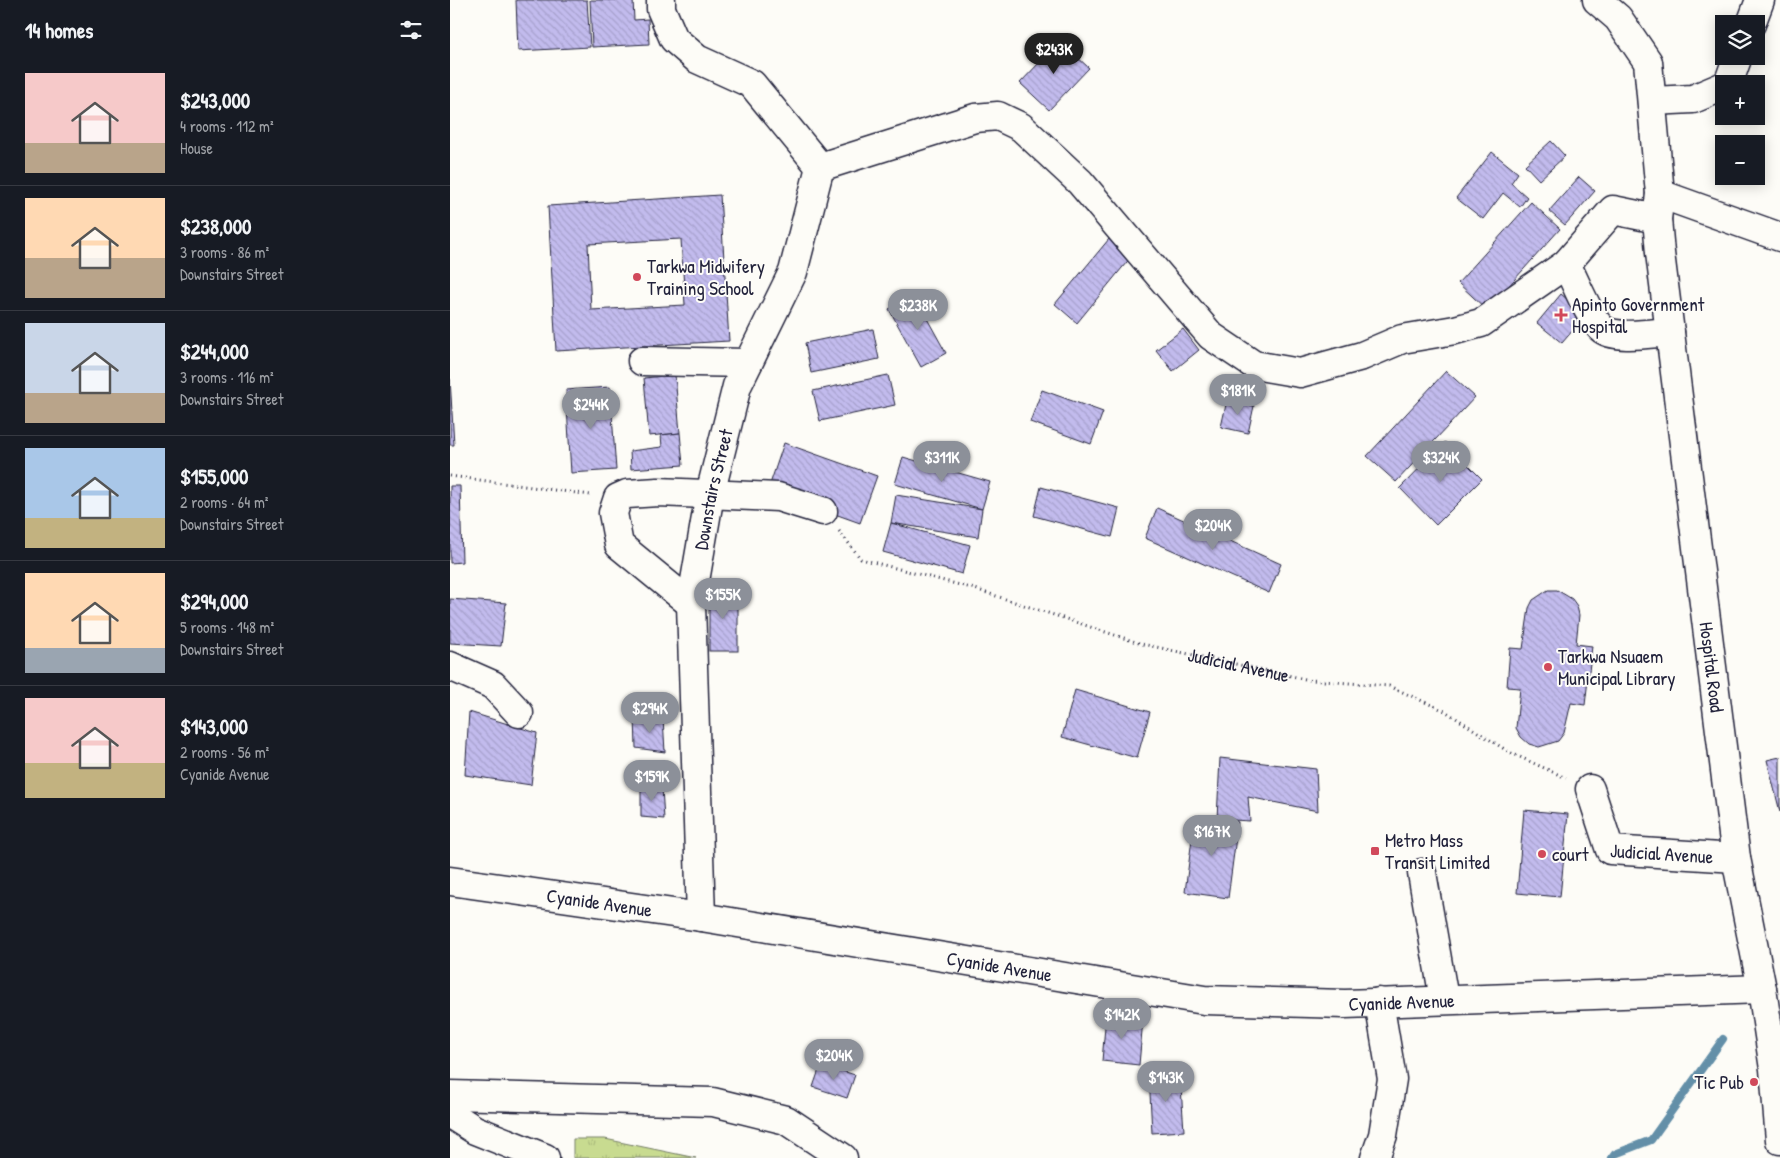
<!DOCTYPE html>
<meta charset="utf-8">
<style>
body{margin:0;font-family:"Patrick Hand",sans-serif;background:#242831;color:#f1f3f6;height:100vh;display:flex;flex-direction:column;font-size:19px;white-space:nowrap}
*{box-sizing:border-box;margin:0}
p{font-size:16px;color:#9ea1a6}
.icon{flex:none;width:28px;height:28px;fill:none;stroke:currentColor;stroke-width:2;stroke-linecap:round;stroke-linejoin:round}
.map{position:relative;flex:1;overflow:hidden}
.panel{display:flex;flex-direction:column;background:#171b24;width:450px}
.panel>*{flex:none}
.controls{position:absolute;left:1265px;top:15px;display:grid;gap:10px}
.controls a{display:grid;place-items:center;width:50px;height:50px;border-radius:0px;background:#171b24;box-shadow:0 2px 12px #0003;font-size:25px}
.price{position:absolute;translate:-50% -42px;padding:0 11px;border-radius:18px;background:#8c9099;color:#fff;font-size:16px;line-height:32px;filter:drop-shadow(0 1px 2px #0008)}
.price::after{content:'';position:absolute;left:50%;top:30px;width:15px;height:11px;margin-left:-8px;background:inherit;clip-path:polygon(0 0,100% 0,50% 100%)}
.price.active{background:#222;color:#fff}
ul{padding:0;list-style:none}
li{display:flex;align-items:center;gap:15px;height:125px;padding:0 25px}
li+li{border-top:1px solid #363941}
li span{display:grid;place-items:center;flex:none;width:140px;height:100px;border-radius:0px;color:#555}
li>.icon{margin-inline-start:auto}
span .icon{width:60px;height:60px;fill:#fffc;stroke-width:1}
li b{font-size:21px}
h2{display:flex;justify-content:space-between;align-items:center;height:60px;padding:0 25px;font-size:21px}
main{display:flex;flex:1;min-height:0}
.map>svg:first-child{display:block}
</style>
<main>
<section class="panel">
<h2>14 homes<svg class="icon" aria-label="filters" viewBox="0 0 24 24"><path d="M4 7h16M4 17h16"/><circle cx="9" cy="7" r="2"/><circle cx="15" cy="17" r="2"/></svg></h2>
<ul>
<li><span style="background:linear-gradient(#f6c9c9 70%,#b9a48a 0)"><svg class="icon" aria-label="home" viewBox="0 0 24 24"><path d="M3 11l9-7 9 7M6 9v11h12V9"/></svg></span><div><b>$243,000</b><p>4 rooms · 112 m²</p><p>House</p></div></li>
<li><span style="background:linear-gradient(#ffd9b3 60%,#b9a48a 0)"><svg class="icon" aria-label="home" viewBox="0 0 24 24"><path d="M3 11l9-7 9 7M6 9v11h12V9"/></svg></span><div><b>$238,000</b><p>3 rooms · 86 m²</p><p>Downstairs Street</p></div></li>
<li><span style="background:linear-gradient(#c9d6e8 70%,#b9a48a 0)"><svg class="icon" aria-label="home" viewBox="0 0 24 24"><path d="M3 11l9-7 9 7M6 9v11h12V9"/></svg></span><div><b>$244,000</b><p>3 rooms · 116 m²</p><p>Downstairs Street</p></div></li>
<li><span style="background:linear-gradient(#a9c7e8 70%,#c2b280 0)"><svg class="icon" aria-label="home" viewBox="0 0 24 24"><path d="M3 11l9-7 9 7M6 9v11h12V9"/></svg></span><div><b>$155,000</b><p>2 rooms · 64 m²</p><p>Downstairs Street</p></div></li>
<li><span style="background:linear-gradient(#ffd9b3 75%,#9aa5b1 0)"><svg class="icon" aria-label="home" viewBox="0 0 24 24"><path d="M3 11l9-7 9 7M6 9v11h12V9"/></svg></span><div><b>$294,000</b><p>5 rooms · 148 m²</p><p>Downstairs Street</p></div></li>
<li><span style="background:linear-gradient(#f6c9c9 65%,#c2b280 0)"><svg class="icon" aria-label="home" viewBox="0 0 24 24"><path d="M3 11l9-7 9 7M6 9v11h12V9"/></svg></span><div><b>$143,000</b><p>2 rooms · 56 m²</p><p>Cyanide Avenue</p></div></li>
</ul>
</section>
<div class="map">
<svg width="1330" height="1158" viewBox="0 0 1330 1158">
<defs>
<pattern id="grass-tufts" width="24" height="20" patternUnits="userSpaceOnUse" patternTransform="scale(1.25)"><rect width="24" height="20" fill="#c8db90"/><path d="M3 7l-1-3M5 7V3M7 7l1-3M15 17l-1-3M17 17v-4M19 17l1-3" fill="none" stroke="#acbc7d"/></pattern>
<pattern id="building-back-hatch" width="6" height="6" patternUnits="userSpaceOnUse" patternTransform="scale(1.25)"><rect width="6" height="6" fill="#c2bbed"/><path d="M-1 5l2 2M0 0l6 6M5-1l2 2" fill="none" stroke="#a6a0cc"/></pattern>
</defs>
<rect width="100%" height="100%" fill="#fdfcf7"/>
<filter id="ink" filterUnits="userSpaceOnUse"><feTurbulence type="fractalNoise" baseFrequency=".02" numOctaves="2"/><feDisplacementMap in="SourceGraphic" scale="10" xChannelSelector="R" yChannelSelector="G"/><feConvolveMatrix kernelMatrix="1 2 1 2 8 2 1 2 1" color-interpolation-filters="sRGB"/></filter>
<g filter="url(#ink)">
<polygon fill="url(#grass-tufts)" stroke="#757e66" points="123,1139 155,1139 246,1158 123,1158"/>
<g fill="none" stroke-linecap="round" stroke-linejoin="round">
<polyline stroke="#638fa8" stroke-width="8" points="1162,1158 1165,1154 1201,1140 1273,1039"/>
</g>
<g fill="url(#building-back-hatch)" stroke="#22223b" fill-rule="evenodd">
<polygon points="66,0 137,0 140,47 68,51"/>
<polygon points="140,0 183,0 184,20 198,19 199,44 142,47"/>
<polygon points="610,41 639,68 599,110 570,83"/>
<polygon points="1101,141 1115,156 1089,180 1075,165"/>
<polygon points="1042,152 1068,173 1061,183 1077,197 1070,207 1053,193 1033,219 1006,198"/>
<polygon points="1129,177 1145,191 1115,225 1099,211"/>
<path d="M270 195 279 341 106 351 98 206ZM231 239 235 305 141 310 138 244Z"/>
<polygon points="1081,202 1110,229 1037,310 1008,283"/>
<polygon points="659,239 681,257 627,323 605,304"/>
<polygon points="1111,294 1136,315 1112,343 1087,323"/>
<polygon points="464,295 496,353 471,367 439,309"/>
<polygon points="423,329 429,359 361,373 355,343"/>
<polygon points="733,329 749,350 723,371 706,350"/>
<polygon points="996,371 1025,397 946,482 917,456"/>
<polygon points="225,375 230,433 199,436 194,378"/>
<polygon points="438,375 445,405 370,421 363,391"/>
<polygon points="0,379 4,445 0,445"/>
<polygon points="160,387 166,470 121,473 116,390"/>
<polygon points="592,390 653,412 641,444 580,422"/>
<polygon points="777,400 804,406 798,433 771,427"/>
<polygon points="230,433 233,465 181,469 180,451 212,447 211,435"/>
<polygon points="995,442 1032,479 986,525 950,488"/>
<polygon points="334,443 427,476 410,523 318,490"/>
<polygon points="453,457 540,482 532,509 445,484"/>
<polygon points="0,486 10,486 12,562 0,563"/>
<polygon points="591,487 669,508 662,537 584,516"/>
<polygon points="446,495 532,509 528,537 441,523"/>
<polygon points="707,508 831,564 819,593 695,538"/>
<polygon points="441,523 520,545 512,574 433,552"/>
<rect x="259" y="590" width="29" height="61"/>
<polygon points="1098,590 1107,590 1122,599 1127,606 1129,615 1126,644 1142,646 1135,705 1121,703 1114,733 1108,741 1089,747 1079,744 1071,737 1066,728 1070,688 1057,687 1060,648 1073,649 1079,608 1083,600"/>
<polygon points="0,599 56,603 51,646 0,643"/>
<polygon points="625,690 700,712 687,758 612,737"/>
<polygon points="19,712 87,733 81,785 15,775"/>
<polygon points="185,716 213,718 215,752 186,748"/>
<polygon points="1330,757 1330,812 1317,760"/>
<polygon points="770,758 866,769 868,811 798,797 800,821 767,819"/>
<polygon points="191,783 212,788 214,819 191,817"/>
<polygon points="1074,810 1118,814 1110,897 1067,893"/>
<polygon points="745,816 788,822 778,898 735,892"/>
<polygon points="656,1015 693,1019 689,1065 652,1061"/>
<polygon points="371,1064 405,1075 397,1098 363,1087"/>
<polygon points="730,1073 734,1131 702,1133 699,1074"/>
</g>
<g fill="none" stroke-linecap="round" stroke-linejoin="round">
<g stroke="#22223b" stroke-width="31">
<g id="minor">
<polyline points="211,0 211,9 224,39 247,59 302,84 370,167"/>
<path id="s2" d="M1147 0 1168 18 1198 62 1210 194 1207 219 1210 253 1286 858 1312 989 1324 1069 1330 1140"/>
<polyline points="1301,24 1310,0"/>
<polyline points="1278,84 1288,56"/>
<polyline points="1202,101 1243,99 1274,86"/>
<polyline points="370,167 525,118 548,116 571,127 630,182 761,336 804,365 850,373 912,356 952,339 1005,330 1031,323 1116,264 1163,210 1207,219"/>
<polyline points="1210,194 1330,237"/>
<path d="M1116 264C1126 282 1137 314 1151 328 1164 340 1203 333 1220 332"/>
<polyline points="192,361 298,363"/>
<polyline points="241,604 169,545 163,513 168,498 177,494 208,492 328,497 373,511"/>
<polyline points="0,666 43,685 69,713"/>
<path id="s3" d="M1140 789 1160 850 1286 858"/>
<polyline points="972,873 994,999"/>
<path id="s4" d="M0 881 251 917 754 1000 895 1004 1312 989"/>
<path id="s5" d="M251 917 241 604 260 494 287 386 343 272 370 167"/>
<polyline points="0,1095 263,1102 336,1120 393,1158"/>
<polyline points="0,1114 25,1130 95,1158"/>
<polyline points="925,1158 933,1135 942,1079 929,1002"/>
</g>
</g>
<g stroke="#22223b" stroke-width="3" stroke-dasharray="1 4" stroke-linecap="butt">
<polyline points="0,476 141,495"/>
<path id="s1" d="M389 531 411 559 525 589 692 644 860 680 939 686 995 711 1059 752 1116 778"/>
</g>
<use href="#minor" stroke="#fdfcf7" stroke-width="28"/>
</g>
</g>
<g fill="#d1495b" stroke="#fdfcf7" stroke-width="2">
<circle cx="187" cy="277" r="5"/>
<path d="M1108.5 307.5h5v5h5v5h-5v5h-5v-5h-5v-5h5z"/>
<circle cx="1098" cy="667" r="5"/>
<rect x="920" y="846" width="10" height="10" rx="2.5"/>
<circle cx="1092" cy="854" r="5"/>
<circle cx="1304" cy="1082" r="5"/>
</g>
<g text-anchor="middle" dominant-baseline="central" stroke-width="4" stroke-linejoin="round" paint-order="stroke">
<g font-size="19" fill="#22223b" stroke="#fdfcf7" text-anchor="start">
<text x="197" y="266">Tarkwa Midwifery<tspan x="197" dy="22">Training School</tspan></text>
<text x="1122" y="304">Apinto Government<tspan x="1122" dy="22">Hospital</tspan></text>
<text x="1108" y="656">Tarkwa Nsuaem<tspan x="1108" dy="22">Municipal Library</tspan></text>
<text x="935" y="840">Metro Mass<tspan x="935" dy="22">Transit Limited</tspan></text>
<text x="1102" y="854">court</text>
<text x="1294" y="1082" text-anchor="end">Tic Pub</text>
</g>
<g font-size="19" fill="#22223b" stroke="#fdfcf7">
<text stroke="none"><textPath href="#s5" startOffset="430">Downstairs Street</textPath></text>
<text stroke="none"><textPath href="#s1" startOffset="428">Judicial Avenue</textPath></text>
<text stroke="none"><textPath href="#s2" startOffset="690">Hospital Road</textPath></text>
<text stroke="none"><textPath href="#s3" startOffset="116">Judicial Avenue</textPath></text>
<text stroke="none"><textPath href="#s4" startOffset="151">Cyanide Avenue</textPath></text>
<text stroke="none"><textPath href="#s4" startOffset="556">Cyanide Avenue</textPath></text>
<text stroke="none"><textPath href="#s4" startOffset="961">Cyanide Avenue</textPath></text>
</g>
</g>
</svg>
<div class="controls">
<a><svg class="icon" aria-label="layers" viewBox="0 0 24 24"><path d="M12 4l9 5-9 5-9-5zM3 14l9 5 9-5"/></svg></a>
<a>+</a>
<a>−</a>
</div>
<b class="price active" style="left:604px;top:75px">$243K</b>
<b class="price" style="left:468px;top:331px">$238K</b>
<b class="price" style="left:788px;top:416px">$181K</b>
<b class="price" style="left:141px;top:430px">$244K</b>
<b class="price" style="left:492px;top:483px">$311K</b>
<b class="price" style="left:991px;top:483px">$324K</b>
<b class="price" style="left:763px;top:551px">$204K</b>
<b class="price" style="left:273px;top:620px">$155K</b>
<b class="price" style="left:200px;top:734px">$294K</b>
<b class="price" style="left:202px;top:802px">$159K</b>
<b class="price" style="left:762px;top:857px">$167K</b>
<b class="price" style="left:672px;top:1040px">$142K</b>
<b class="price" style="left:384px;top:1081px">$204K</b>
<b class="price" style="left:716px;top:1103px">$143K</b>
</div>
</main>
